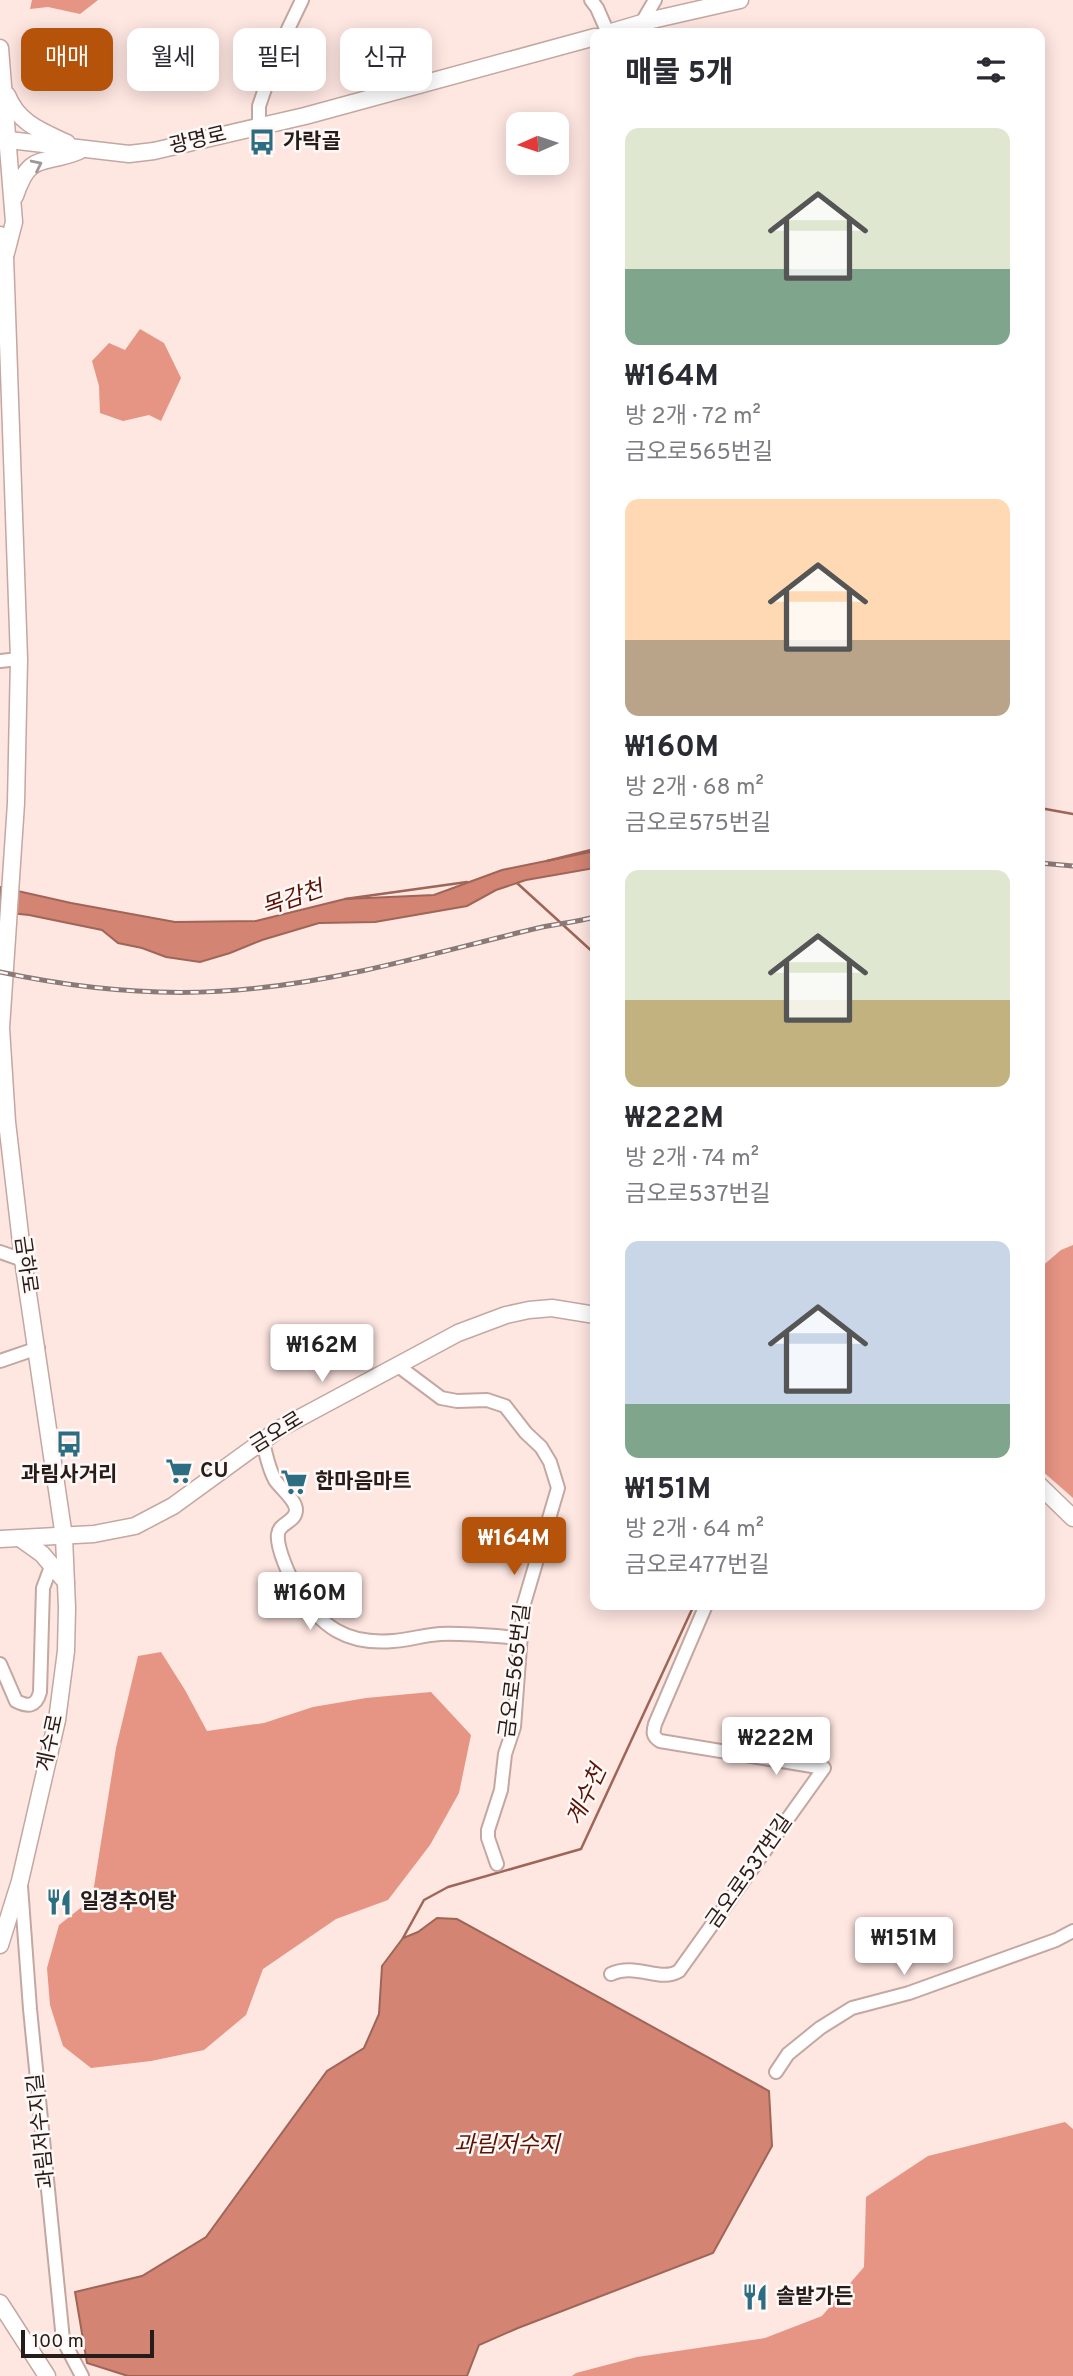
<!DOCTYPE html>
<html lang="ko">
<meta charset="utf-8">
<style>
body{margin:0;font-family:Overpass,"Noto Sans KR",sans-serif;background:#f7f7f7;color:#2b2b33;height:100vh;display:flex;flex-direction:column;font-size:26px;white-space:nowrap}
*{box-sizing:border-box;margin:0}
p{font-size:23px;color:#7c7c81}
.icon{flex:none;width:38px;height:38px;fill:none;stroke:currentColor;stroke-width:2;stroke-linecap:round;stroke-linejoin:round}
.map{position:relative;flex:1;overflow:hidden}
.drawer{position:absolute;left:590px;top:28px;width:455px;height:1582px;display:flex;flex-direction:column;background:#fff;border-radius:14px;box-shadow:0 4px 18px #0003}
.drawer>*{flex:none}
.banner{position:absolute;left:21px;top:28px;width:464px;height:63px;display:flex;gap:14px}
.needle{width:46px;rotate:267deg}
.fabs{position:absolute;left:506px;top:112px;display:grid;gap:14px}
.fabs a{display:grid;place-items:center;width:63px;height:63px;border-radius:14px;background:#fff;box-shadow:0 4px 18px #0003;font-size:35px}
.scale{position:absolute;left:21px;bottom:18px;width:133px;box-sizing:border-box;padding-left:7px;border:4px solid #271c1a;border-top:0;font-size:19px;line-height:24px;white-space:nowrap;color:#271c1a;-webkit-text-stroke:5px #fef8f6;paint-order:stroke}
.price{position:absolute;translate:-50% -60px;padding:0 16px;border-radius:7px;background:#fff;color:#222;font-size:23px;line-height:46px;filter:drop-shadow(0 2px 4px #0008)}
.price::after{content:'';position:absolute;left:50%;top:42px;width:21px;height:16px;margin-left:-10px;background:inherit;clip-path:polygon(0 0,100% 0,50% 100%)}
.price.current{background:#b45309;color:#fff}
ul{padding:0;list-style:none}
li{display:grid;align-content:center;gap:14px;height:371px;padding:0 35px}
li span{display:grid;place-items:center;height:217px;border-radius:14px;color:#555}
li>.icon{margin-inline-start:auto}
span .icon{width:126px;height:126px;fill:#fffc;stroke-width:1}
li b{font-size:30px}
h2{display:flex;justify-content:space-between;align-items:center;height:84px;padding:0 35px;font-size:30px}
.pill{padding:0 24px;border-radius:14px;background:#fff;box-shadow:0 4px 18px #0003;font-size:24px;line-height:63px}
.pill.current{background:#b45309;color:#fff}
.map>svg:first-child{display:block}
</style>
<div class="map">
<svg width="1073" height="2376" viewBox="0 0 1073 2376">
<rect width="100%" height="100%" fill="#fee6e1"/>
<g fill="#e69483">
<polygon points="32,0 98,0 80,14 48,7 30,9"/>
<polygon points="140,329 164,343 181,378 161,421 149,415 123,421 100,413 99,386 92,361 109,343 125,350"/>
<polygon points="1073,1245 1073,1498 1040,1469 1040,1268 1061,1250"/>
<polygon points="161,1652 185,1690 207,1731 264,1723 313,1707 366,1698 431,1692 471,1735 459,1793 430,1845 388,1900 336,1919 263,1969 246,2015 204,2050 151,2061 91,2068 63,2046 50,2005 47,1968 59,1925 92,1899 116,1748 138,1656"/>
<polygon points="1065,2122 1073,2129 1073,2376 572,2376 576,2373 637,2357 765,2338 822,2316 864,2267 866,2197 928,2156"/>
</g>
<g fill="#d38472" stroke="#9f6558" stroke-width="2">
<polygon points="595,851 595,868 526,880 496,890 467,906 375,922 319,923 262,940 230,953 200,962 166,957 142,948 118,943 102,930 29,915 0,912 0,887 71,903 175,922 256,921 345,899 434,895 502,870"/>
<polygon points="437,1918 457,1919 769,2091 772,2146 713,2253 518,2328 479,2345 467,2376 128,2376 87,2363 75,2292 142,2276 206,2237 327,2071 364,2048 379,2014 382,1966 403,1938 418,1932"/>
</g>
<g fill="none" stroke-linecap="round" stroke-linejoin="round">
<g stroke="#9f6558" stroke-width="2.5">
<polyline points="1040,808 1073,814"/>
<polyline points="547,861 595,849"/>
<polyline points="517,883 595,954"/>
<polyline points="345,899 467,882"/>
<polyline points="403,1938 424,1900 448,1887 581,1849 694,1605"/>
</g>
<g stroke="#c4a7a1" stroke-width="16">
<g id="minor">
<polyline points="591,0 597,8 608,33"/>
<polyline points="641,24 655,0"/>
<polyline points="259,127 259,106 279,48 302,0"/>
<polyline points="0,661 19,659"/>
<polyline points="0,1252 23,1260"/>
<polyline points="0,1361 38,1348"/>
<polyline points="397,1365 441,1398 457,1401 487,1400 505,1406 526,1433 541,1447 550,1462 558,1488 523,1607 514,1727 505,1754 501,1790 488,1830 488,1838 497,1864"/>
<path d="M262 1439C266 1453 268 1468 275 1480 281 1489 296 1500 296 1510 296 1522 279 1523 278 1534 276 1547 290 1578 297 1589 321 1627 347 1645 393 1641 409 1640 424 1635 440 1634 466 1633 494 1636 520 1638"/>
<path d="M0 1664 16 1701C28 1707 36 1707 40 1692L43 1588 52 1564"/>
<polyline points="21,1886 30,2009 63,2340 82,2376"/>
<path d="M611 1974C636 1962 660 1983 679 1971L824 1768 660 1741C652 1736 653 1732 655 1724L706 1605"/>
<polyline points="776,2072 788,2054 820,2028 852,2008 909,1993 1056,1940 1073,1931"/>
</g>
</g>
<g stroke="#c4a7a1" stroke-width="19">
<g id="major">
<polyline points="608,33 652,20 740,0"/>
<polyline points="0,48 14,222 6,253"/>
<path d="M7 95C18 123 41 131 67 143"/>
<polyline points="0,139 129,154 154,151 305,116 595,37"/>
<path d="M15 196C30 151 42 166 79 151"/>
<polyline points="0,235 5,256 19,659 16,803 1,1028 7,1122 23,1260 64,1537 67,1608 66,1651 57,1720 20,1881 0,1945"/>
<polyline points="1040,1486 1073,1518"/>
<polyline points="0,1539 94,1534 135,1526 173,1506 279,1429 458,1333 506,1315 529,1310 552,1308 595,1315"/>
<polyline points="21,1539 42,1554 66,1582"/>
<polyline points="0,2303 47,2376"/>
</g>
</g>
<use href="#minor" stroke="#fff" stroke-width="12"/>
<use href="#major" stroke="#fff" stroke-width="16"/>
<g stroke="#8a7976" stroke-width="5">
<g id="rail">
<polyline points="1040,863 1073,866"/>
<path d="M0 972C84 990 172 998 258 988 354 978 445 950 538 928 557 924 576 922 595 917"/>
</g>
</g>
<use href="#rail" stroke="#fef8f6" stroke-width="2.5" stroke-dasharray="8" stroke-linecap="butt"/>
</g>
<defs><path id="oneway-chevron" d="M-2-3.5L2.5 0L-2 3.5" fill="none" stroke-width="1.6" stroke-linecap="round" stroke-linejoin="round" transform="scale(1.75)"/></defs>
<use stroke="#9e9998" href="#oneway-chevron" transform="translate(37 165) rotate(-26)"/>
<defs>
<g id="bus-bare" transform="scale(2.1)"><path d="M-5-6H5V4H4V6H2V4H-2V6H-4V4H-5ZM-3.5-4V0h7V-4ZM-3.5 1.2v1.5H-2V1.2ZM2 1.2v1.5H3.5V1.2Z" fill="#2d6d81" stroke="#fef8f6" stroke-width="2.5" paint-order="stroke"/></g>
<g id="supermarket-bare" transform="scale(2.1)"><path d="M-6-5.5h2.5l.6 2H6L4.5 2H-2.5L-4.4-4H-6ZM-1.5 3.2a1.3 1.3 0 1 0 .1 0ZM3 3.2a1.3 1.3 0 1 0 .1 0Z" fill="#2d6d81" stroke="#fef8f6" stroke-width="2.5" paint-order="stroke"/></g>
<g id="restaurant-bare" transform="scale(2.1)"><path d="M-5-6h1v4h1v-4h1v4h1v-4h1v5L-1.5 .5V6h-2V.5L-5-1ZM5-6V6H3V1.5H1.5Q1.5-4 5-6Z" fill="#2d6d81" stroke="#fef8f6" stroke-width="2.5" paint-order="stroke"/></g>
</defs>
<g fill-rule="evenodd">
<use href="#bus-bare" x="262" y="142"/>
<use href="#bus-bare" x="69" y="1444"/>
<use href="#supermarket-bare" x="179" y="1471"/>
<use href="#supermarket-bare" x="294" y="1482"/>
<use href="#restaurant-bare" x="59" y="1902"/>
<use href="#restaurant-bare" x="755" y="2297"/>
</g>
<g text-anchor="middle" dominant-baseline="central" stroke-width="5" stroke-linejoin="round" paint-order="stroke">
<g font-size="21" fill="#271c1a" stroke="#fef8f6">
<text transform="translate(198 141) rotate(-13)">광명로</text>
<text transform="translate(25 1265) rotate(82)">금하로</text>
<text transform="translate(277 1433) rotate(-32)">금오로</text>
<text transform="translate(516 1671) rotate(-83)">금오로565번길</text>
<text transform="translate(51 1743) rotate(-78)">계수로</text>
<text transform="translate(750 1872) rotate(-55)">금오로537번길</text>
<text transform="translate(42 2131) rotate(-96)">과림저수지길</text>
</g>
<g font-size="21" font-weight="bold" fill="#271c1a" stroke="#fef8f6" text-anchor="start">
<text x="283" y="142">가락골</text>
<text x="200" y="1471">CU</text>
<text x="69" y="1475" text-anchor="middle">과림사거리</text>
<text x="315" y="1482">한마음마트</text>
<text x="80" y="1902">일경추어탕</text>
<text x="776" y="2297">솔밭가든</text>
</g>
<g font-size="23" font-style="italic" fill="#5b1306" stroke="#fef8f6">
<text transform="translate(293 900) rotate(-19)">목감천</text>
<text transform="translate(588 1796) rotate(-65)">계수천</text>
<text x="507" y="2146">과림저수지</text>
</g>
</g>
</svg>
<div class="fabs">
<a><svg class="needle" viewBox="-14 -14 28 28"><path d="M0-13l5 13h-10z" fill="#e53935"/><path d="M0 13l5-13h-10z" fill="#7c7c81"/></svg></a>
</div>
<div class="scale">100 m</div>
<b class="price" style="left:322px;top:1384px">₩162M</b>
<b class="price current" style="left:514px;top:1577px">₩164M</b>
<b class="price" style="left:310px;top:1632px">₩160M</b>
<b class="price" style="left:776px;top:1777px">₩222M</b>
<b class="price" style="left:904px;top:1977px">₩151M</b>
<div class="banner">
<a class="pill current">매매</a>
<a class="pill">월세</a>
<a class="pill">필터</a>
<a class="pill">신규</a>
</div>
<section class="drawer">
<h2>매물 5개<svg class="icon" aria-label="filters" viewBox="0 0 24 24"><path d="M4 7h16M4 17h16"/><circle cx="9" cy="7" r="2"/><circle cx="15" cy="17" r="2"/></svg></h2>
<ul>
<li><span style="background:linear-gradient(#dfe7d0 65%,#7fa58c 0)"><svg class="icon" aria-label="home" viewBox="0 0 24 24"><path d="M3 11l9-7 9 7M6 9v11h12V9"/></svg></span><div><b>₩164M</b><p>방 2개 · 72 m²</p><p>금오로565번길</p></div></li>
<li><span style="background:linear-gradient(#ffd9b3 65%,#b9a48a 0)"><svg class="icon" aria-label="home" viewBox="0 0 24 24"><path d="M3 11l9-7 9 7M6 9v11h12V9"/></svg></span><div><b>₩160M</b><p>방 2개 · 68 m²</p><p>금오로575번길</p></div></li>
<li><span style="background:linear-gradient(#dfe7d0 60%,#c2b280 0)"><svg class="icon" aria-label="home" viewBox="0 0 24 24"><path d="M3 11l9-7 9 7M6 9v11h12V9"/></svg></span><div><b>₩222M</b><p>방 2개 · 74 m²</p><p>금오로537번길</p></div></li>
<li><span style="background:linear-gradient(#c9d6e8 75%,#7fa58c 0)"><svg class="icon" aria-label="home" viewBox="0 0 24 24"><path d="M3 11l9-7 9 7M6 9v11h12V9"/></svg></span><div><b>₩151M</b><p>방 2개 · 64 m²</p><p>금오로477번길</p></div></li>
</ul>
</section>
</div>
